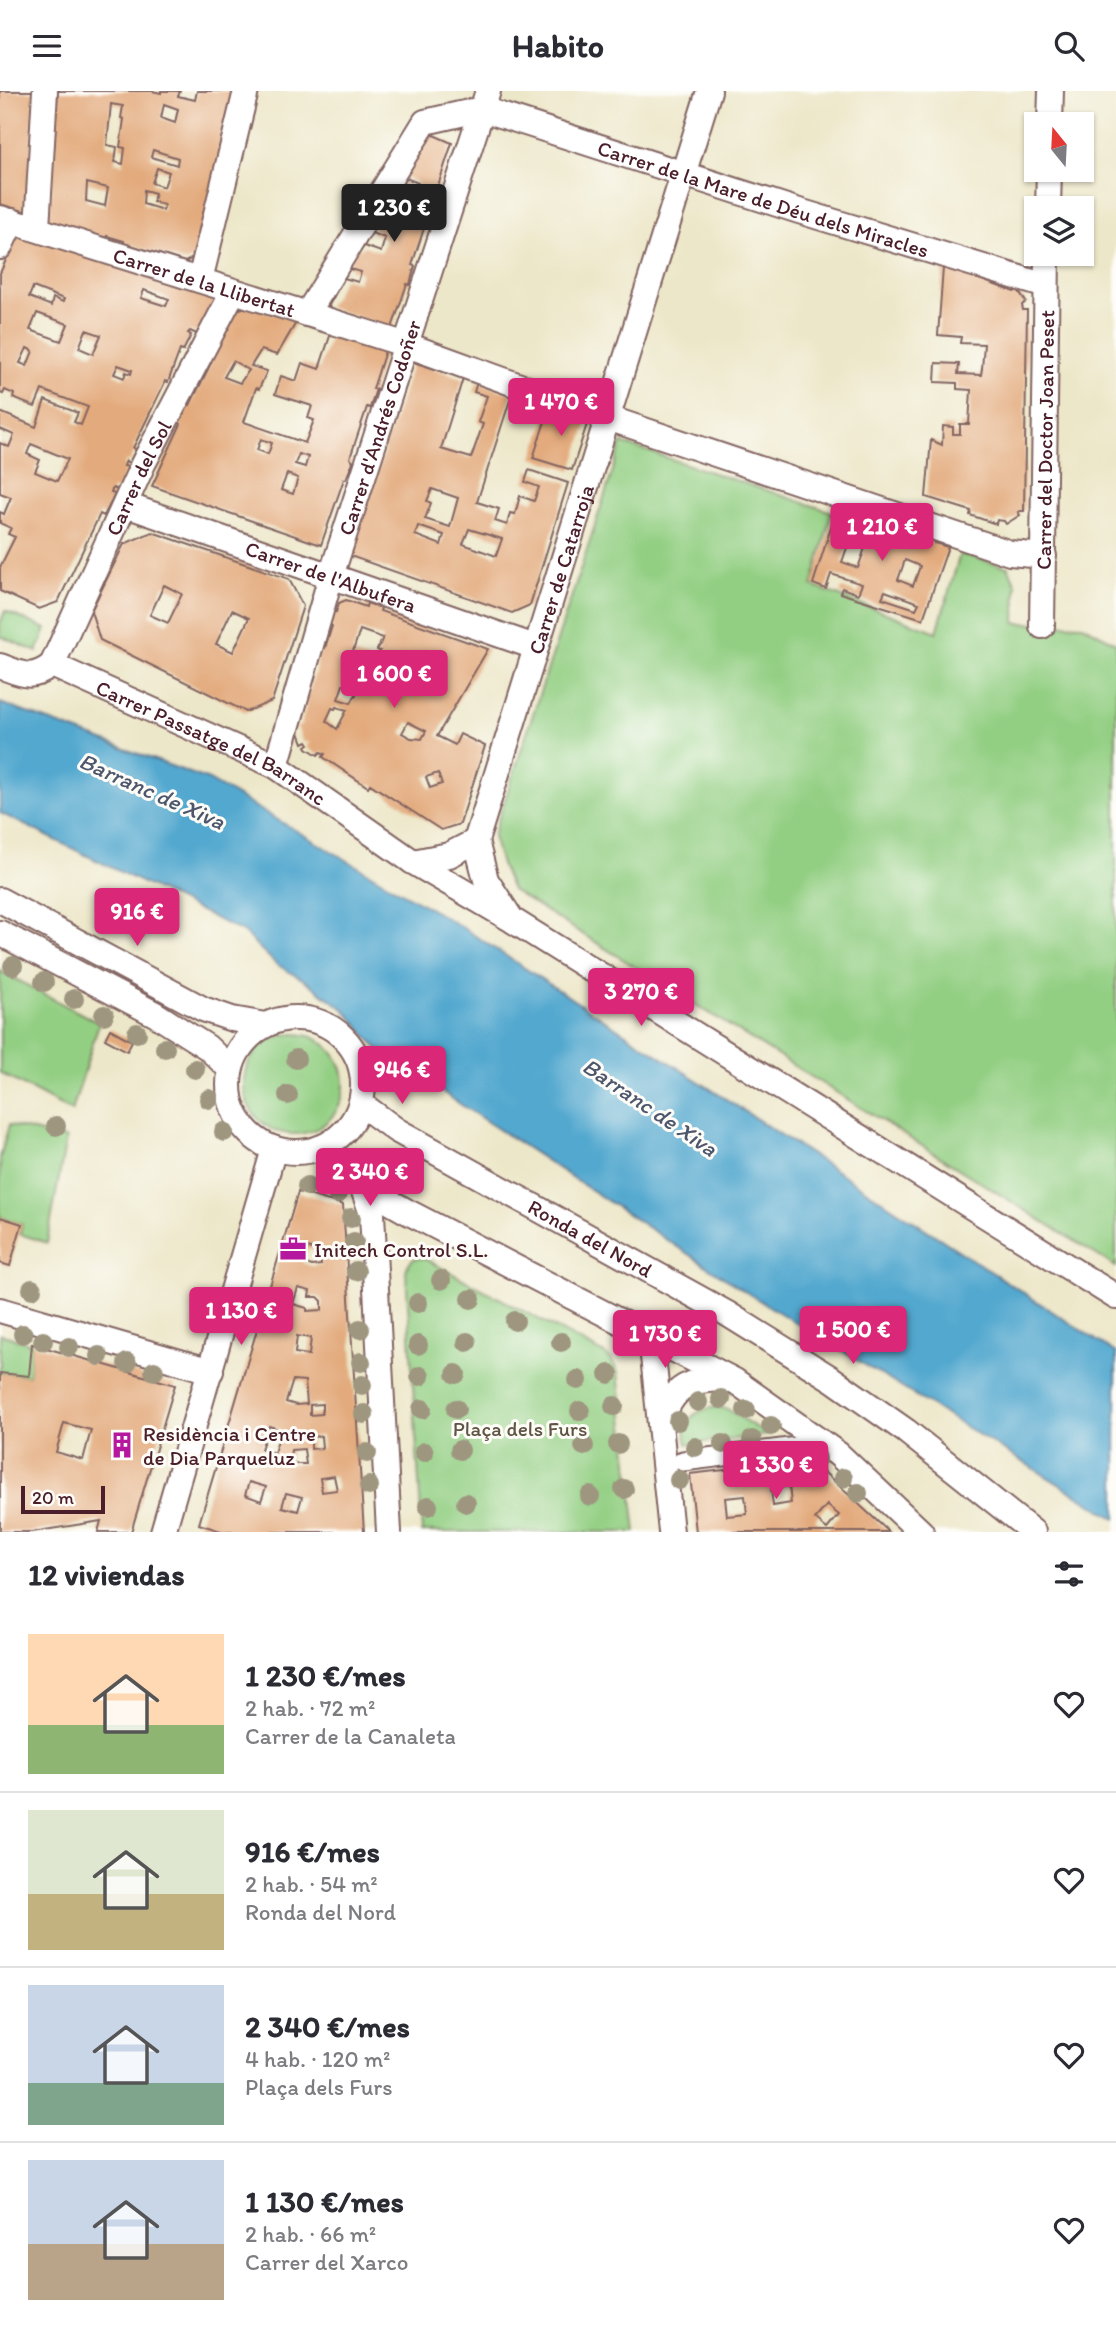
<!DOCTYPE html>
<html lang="es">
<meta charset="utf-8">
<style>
body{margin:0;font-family:Itim,sans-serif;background:#f7f7f7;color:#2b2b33;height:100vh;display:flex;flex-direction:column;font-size:26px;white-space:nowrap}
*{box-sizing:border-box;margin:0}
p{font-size:23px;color:#7c7c81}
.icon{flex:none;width:38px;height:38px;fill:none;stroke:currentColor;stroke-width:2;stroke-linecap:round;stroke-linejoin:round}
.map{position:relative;height:1441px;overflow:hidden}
.details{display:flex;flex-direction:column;background:#fff;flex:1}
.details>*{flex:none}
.needle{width:46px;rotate:342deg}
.fabs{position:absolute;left:1024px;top:21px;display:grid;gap:14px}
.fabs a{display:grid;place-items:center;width:70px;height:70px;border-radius:0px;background:#fff;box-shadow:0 2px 5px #0004;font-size:35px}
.scale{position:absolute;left:21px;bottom:18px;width:84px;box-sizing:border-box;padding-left:7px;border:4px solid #4a1f2b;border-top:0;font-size:19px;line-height:24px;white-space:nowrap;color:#4a1f2b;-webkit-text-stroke:5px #fdfcf7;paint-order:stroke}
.price{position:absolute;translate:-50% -60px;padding:0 16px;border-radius:7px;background:#db2777;color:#fff;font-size:23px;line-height:46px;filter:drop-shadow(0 2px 4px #0008)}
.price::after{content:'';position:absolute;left:50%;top:42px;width:21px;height:16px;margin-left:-10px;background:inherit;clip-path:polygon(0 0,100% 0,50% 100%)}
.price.on{background:#222;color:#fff}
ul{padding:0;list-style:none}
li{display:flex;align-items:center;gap:21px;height:175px;padding:0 28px}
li+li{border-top:2px solid #e1e1e2}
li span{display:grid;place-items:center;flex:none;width:196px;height:140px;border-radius:0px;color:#555}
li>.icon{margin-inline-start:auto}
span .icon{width:84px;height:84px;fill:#fffc;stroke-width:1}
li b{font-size:30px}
h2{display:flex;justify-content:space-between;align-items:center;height:84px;padding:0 28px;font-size:30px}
header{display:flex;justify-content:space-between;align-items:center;height:91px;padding:0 28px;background:#fff;font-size:32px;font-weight:800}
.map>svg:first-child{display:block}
</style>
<header><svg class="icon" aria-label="menu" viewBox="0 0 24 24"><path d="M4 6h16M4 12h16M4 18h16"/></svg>Habito<svg class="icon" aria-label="search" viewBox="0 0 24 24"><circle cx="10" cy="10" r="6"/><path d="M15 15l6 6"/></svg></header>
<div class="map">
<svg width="1116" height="1441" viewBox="0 0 1116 1441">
<rect width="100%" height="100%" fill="#fdfcf7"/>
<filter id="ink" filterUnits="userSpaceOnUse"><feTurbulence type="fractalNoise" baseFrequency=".0143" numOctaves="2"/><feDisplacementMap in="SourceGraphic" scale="14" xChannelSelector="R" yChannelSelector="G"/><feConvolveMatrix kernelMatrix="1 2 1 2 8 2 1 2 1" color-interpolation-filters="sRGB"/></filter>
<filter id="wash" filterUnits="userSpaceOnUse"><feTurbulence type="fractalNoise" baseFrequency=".00686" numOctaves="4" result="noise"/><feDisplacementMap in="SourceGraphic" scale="28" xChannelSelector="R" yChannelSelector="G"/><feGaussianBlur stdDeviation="1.57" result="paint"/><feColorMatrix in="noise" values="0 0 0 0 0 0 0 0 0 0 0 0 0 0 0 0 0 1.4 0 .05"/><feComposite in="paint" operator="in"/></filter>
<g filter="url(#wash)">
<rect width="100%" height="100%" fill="#ede7c9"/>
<g fill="#93cf83" stroke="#6e7757" stroke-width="2">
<polygon points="622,352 832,421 812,495 937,541 960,463 1008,476 1016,493 1015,532 1083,534 1116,552 1116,1176 512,799 501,774 493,745"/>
<polygon points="5,520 46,538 37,561 0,545 0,532"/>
<polygon points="0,880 99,932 72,1020 0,982"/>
<circle cx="294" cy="993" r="50"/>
<polygon points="9,1034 66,1048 47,1152 20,1143 22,1133 0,1126 0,1067"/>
<polygon points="423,1167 603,1262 611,1268 618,1282 636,1441 422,1441 406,1180 408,1174 413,1168"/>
<polygon points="0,1243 32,1253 29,1285 0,1282"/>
<path d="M715 1316 727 1318 768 1344 687 1353C681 1331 694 1319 715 1316Z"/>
</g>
<polygon fill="#52a8cf" stroke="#4e647d" stroke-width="2" points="0,612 209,689 460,835 1116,1262 1116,1428 749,1203 422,988 376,956 345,919 304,889 276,873 243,841 0,722"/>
<g id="blocks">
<g fill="#e3aa7d" fill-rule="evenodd">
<polygon points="0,0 35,0 27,121 0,113"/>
<path d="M58 0H152L161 2V0H180L178 5 195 9 197 0H236L197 165 185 171 124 152V150L107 145 106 147 47 129 50 110ZM111 13 123 15 121 27 124 28 120 56 125 57 123 73 115 71 117 56 107 54ZM164 13 178 18 175 32 161 27ZM153 59 178 67 177 74 151 66ZM157 77 169 81 164 96 152 92ZM87 92 108 97 105 115 86 110ZM144 99 155 102 153 110 164 114 163 119 143 113Z"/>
<polygon points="429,42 452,52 412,174 415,175 411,189 410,194 407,193 392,237 328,216 344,187 358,191 361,181 350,178 351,176 348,174 358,156 362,158 364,155 381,161 385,147 371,142 392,106 408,111 418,92 404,86"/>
<polygon points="401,92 410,96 404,106 396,102"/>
<path d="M19 141 218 204 199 244 190 240 188 242 191 244 183 260 180 259 168 291 165 290 164 293 133 357 136 358 129 372 126 370 125 372 124 375 128 376 117 399 113 397 112 399 111 402 115 403 104 425 100 423 58 511 39 518 0 500V476L15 446 8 443 11 437 0 432V421L4 423 11 406 0 402V352L9 356 14 344 0 338V321L36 336 45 309 78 322 74 331 81 334 88 316 42 299 35 316 13 307 14 303 5 299 3 303 0 302V182ZM33 196 64 208 63 211 53 207 51 215 29 206ZM144 199 169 208 166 215 141 207ZM37 222 68 233 61 250 30 239ZM86 239 101 244 93 263 79 257ZM27 257 33 260 27 275 20 272ZM118 274 132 279 131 283 126 281 124 287 114 283ZM31 353 68 368 57 390 35 381 40 369 27 363Z"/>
<polygon points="949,175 966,181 965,183 1014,201 1018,199 1026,211 1022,214 1023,219 1027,219 1024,420 1020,420 1018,421 1020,424 1006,433 1004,430 997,429 996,433 970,424 971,420 926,406 931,349 942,354 943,335 953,336 953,343 960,343 960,333 969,333 971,299 957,298 957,292 935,291 936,272 959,273 958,283 981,284 982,278 984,253 960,252 961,246 938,244 943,177 948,178"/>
<path d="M249 215 297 230 277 264 261 259 251 275 267 280 259 298 256 297 244 331 305 352 314 329 308 327 312 315 275 303 281 285 296 290 302 272 319 278 331 242 385 260 373 298H376L370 317 367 316 350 367 353 371 346 388H344L321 454 152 395 181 333 178 330 187 312 190 314 211 272 208 271 213 261H216L223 247 220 246 237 219ZM233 270 249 279 240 292 224 286ZM261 348 272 352 268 363 257 359ZM299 363 308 366 305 376 295 373ZM287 383 298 387 293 403 281 399Z"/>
<path d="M413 271 463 287 441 358 471 367 483 333 478 331 487 305 474 301 477 291 512 303 477 411 499 418 495 430 507 434 510 422 515 423 520 405 534 410 539 396 525 391 529 379 568 392 530 514 512 522 350 465 359 438 356 436 362 418 366 419 367 414 363 413 369 394 373 395 374 392 385 357 382 356 387 343 389 344ZM432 398 458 407 450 436 425 428 431 412 427 410ZM418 435 444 444 441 454 415 444ZM469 438 502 448 496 465 463 453Z"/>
<polygon points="550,315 583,326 587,333 572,379 533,367"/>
<path d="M836 420 849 424 850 421 880 431 878 434 905 442 906 439 935 449 934 452 948 456 923 528 840 502 842 497 858 503 862 493 831 483 826 498 813 493ZM849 451 865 457 858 477 842 471ZM905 469 920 475 913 495 898 489ZM885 500 919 512 916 518 882 507Z"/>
<path d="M152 441 289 488 303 515 272 610 246 621 100 549 91 520 124 453ZM164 494 182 503 168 532 150 524ZM232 519 249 527 233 561 216 553Z"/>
<path d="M346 509 366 516 367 512 381 517 380 520 488 558 437 645 455 654 460 643 485 655 460 733 441 739 370 693 368 696 323 666 325 663 321 661 318 664 307 657 306 655 309 653 307 650 303 652 297 636 301 634 321 556 325 557 332 535 328 532 332 519 336 521 339 512ZM360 539 383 547 377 559 380 560 374 570 352 563ZM343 594 359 598 351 612 338 608ZM336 616 347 619 337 638 326 630 332 617 335 618ZM408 631 426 640 422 648 411 647 402 642ZM438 682 442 693 430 697 426 686Z"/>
<polygon points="110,938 132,950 127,960 105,948"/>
<path d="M298 1101 343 1114 364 1441H224L199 1433ZM308 1157 320 1161 321 1174 312 1175 303 1172ZM298 1197 310 1200 309 1206H318L322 1210V1219L307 1220V1217L293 1213ZM297 1245 311 1247 309 1264 295 1262ZM293 1289 305 1290 307 1313 296 1314 286 1311ZM322 1313V1323L310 1324V1314ZM269 1335 281 1339 274 1362 261 1358ZM321 1345 322 1357 311 1358V1346ZM304 1358 306 1373H289L291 1359ZM334 1385 337 1399 322 1401 320 1387ZM249 1391 266 1396 261 1410 245 1404ZM286 1402 302 1406 298 1420 282 1416Z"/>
<polygon points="0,1126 22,1133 10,1175 0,1172"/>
<path d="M32 1253 175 1294 131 1441H98L101 1430 32 1441H0V1282L29 1285ZM64 1332 91 1339 83 1369 56 1361Z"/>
<path d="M811 1369 889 1441H696L690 1383ZM789 1395 791 1412 773 1415 771 1398ZM745 1405 747 1423 727 1425 725 1407ZM827 1414 839 1424 827 1438 815 1428Z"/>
</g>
</g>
</g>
<g filter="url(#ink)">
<use href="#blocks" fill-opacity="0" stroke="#836562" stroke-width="2"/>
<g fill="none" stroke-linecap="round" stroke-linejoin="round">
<g stroke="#836562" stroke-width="23">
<polyline id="pedestrian" points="683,1370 798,1356"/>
</g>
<g stroke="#836562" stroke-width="28">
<g id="minor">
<polyline points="1050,33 1051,0"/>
<polyline points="1048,117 1049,79"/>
<path id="s1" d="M0 127 407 254 608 327 1010 462 1044 465"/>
<polyline points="37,137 45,0"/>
<polyline points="0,156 12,130"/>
<polyline points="200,189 246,0"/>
<path id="s2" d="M307 223 425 31 482 18 799 120 1046 195"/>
<path id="s3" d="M126 414 535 556"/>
<path id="s4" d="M1042 535 1047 163"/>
<path id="s5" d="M52 574 143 373 233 201"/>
<path id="s6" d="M0 575C22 583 31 590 52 574L276 675 413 771 512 829 1116 1206"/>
<path id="s7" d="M276 675 331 485 488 0"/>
<polyline points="413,771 449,764 476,750"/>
<polyline points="0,809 203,918 232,928 265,934"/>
<path id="s8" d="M510 826 486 789 476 750 709 0"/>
<polyline points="0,842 155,923 207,956 230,978"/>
<circle cx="296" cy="994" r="67"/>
<path id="s9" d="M361 1013 396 1039 726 1222 832 1288 906 1340 1033 1441"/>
<polyline points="320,1057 362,1095 406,1120 735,1290 838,1363 921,1441"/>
<polyline points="362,1095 372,1123 389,1441"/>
<polyline points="0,1219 211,1280"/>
<polyline points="646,1243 653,1265 671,1441"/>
<path d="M661 1335C670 1294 693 1286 732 1289"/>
<polyline points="163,1441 274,1058"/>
</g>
</g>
<use href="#pedestrian" stroke="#fff" stroke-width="19"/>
<use href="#minor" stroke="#fff" stroke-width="24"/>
</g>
<g fill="#9f9680">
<circle cx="13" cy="875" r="10"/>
<circle cx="44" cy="891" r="10"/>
<circle cx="74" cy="908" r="10"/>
<circle cx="104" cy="924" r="10"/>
<circle cx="137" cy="942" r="10"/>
<circle cx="165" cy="957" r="10"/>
<circle cx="296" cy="968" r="10"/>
<circle cx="195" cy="978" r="10"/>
<circle cx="288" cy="1004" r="10"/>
<circle cx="209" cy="1008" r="10"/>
<circle cx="56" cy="1035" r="10"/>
<circle cx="224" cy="1041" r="10"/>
<circle cx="307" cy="1095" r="10"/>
<circle cx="337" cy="1103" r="10"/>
<circle cx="351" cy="1127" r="10"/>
<circle cx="354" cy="1151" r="10"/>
<circle cx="356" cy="1180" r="10"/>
<circle cx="441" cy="1189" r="10"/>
<circle cx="32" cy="1198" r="10"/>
<circle cx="471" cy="1208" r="10"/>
<circle cx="418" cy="1212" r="10"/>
<circle cx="515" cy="1230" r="10"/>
<circle cx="360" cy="1238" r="10"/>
<circle cx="23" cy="1243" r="10"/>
<circle cx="43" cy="1250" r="10"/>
<circle cx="467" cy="1251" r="10"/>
<circle cx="561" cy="1251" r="10"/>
<circle cx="418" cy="1254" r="10"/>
<circle cx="69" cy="1256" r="10"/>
<circle cx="99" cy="1265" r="10"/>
<circle cx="361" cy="1271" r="10"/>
<circle cx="127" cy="1272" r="10"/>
<circle cx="154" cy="1280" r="10"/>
<circle cx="456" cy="1283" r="10"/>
<circle cx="609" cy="1283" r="10"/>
<circle cx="420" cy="1285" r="10"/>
<circle cx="578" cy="1289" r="10"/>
<circle cx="362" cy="1294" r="10"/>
<circle cx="721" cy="1308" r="10"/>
<circle cx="698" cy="1311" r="10"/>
<circle cx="614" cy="1315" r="10"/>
<circle cx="422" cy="1318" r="10"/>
<circle cx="456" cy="1318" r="10"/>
<circle cx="746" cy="1319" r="10"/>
<circle cx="580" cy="1320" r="10"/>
<circle cx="364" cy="1323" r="10"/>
<circle cx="678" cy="1330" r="10"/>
<circle cx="771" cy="1335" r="10"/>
<circle cx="752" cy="1349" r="10"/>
<circle cx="618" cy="1353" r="10"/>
<circle cx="723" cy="1353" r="10"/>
<circle cx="584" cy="1355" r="10"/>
<circle cx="695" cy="1356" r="10"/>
<circle cx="460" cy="1359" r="10"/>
<circle cx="424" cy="1361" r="10"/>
<circle cx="367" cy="1362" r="10"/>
<circle cx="817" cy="1367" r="10"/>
<circle cx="843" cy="1387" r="10"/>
<circle cx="679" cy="1389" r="10"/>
<circle cx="369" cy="1395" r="10"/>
<circle cx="624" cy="1398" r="10"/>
<circle cx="858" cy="1402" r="10"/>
<circle cx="590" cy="1405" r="10"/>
<circle cx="466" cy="1412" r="10"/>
<circle cx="428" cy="1415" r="10"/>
</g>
</g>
<defs>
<g id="office-bare" transform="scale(2.1)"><path d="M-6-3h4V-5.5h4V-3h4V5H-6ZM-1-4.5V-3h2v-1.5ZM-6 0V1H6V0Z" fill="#b5179e" stroke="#fdfcf7" stroke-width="2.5" paint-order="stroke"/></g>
<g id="building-bare" transform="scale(2.1)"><path d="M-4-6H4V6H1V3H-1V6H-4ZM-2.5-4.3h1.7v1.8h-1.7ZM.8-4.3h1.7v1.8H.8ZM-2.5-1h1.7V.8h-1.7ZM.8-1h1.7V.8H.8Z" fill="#b5179e" stroke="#fdfcf7" stroke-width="2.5" paint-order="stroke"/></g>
</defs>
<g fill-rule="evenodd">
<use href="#office-bare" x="293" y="1158"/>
<use href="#building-bare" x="122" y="1354"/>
</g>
<g text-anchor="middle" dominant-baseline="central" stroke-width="6" stroke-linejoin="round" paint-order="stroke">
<g font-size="21" fill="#4a1f2b" stroke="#fdfcf7">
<text stroke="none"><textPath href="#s2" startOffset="579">Carrer de la Mare de Déu dels Miracles</textPath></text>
<text stroke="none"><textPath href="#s1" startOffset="214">Carrer de la Llibertat</textPath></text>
<text stroke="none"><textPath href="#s7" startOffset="354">Carrer d'Andrés Codoñer</textPath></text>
<text stroke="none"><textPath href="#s4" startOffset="186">Carrer del Doctor Joan Peset</textPath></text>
<text stroke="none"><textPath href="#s5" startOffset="206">Carrer del Sol</textPath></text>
<text stroke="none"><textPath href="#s8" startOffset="369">Carrer de Catarroja</textPath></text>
<text stroke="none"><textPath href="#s3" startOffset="217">Carrer de l'Albufera</textPath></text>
<text stroke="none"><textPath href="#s6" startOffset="233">Carrer Passatge del Barranc</textPath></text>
<text stroke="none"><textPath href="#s9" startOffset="266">Ronda del Nord</textPath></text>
</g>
<g font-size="21" fill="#4a1f2b" stroke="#fdfcf7" text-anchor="start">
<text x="314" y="1158">Initech Control S.L.</text>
<text x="143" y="1342">Residència i Centre<tspan x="143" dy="24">de Dia Parqueluz</tspan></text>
</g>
<g font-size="21" fill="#605445" stroke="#fdfcf7">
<text x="520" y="1337">Plaça dels Furs</text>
</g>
<g font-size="23" font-style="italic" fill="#4d566d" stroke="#fdfcf7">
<text transform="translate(152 700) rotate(24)">Barranc de Xiva</text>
<text transform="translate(650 1016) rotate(34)">Barranc de Xiva</text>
</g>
</g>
</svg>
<div class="fabs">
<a><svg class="needle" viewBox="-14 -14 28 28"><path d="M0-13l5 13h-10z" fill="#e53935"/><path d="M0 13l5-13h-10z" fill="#7c7c81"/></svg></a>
<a><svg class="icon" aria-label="layers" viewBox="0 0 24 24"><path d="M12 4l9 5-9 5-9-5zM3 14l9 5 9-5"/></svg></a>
</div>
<div class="scale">20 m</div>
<b class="price on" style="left:394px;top:153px">1 230 €</b>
<b class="price" style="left:561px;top:347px">1 470 €</b>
<b class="price" style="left:882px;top:472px">1 210 €</b>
<b class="price" style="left:394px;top:619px">1 600 €</b>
<b class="price" style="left:137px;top:857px">916 €</b>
<b class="price" style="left:641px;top:937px">3 270 €</b>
<b class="price" style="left:402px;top:1015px">946 €</b>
<b class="price" style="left:370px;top:1117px">2 340 €</b>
<b class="price" style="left:241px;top:1256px">1 130 €</b>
<b class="price" style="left:853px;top:1275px">1 500 €</b>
<b class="price" style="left:665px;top:1279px">1 730 €</b>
<b class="price" style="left:776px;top:1410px">1 330 €</b>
</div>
<section class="details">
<h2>12 viviendas<svg class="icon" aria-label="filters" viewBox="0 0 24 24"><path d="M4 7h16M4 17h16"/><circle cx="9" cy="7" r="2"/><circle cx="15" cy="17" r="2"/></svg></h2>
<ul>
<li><span style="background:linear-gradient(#ffd9b3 65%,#8fb573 0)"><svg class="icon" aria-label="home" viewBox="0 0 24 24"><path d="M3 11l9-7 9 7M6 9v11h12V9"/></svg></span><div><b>1 230 €/mes</b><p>2 hab. · 72 m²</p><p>Carrer de la Canaleta</p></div><svg class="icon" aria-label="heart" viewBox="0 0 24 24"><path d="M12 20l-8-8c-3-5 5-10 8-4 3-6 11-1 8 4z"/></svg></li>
<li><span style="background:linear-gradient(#dfe7d0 60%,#c2b280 0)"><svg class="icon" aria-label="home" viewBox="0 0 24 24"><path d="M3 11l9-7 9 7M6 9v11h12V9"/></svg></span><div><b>916 €/mes</b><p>2 hab. · 54 m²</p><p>Ronda del Nord</p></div><svg class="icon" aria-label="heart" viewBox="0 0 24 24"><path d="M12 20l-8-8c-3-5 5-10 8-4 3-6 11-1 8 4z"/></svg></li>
<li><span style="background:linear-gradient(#c9d6e8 70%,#7fa58c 0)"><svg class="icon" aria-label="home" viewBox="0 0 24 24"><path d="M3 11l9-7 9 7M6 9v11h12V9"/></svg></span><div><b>2 340 €/mes</b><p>4 hab. · 120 m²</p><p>Plaça dels Furs</p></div><svg class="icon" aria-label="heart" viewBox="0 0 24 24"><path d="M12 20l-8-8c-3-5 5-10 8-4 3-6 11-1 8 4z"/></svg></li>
<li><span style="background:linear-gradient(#c9d6e8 60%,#b9a48a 0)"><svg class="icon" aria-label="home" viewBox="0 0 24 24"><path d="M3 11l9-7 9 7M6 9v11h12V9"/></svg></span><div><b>1 130 €/mes</b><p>2 hab. · 66 m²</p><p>Carrer del Xarco</p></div><svg class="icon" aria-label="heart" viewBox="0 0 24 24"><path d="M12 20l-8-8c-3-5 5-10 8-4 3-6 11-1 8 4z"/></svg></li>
</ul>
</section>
